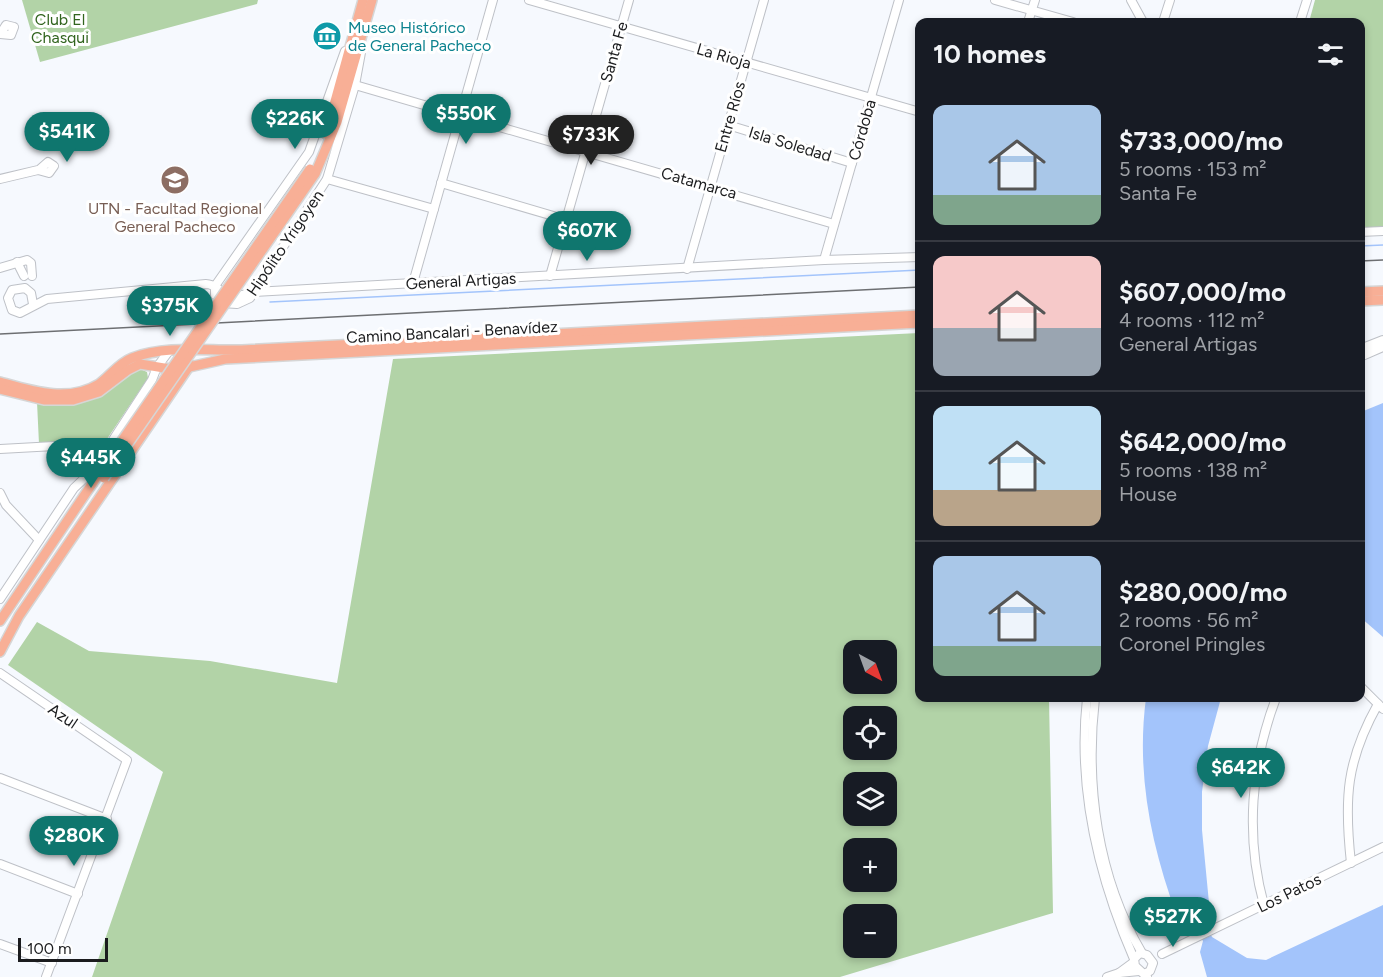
<!DOCTYPE html>
<meta charset="utf-8">
<style>
body{margin:0;font-family:Figtree,sans-serif;background:#242831;color:#f1f3f6;height:100vh;display:flex;flex-direction:column;font-size:22px;white-space:nowrap}
*{box-sizing:border-box;margin:0}
p{font-size:20px;color:#9ea1a6}
.icon{flex:none;width:33px;height:33px;fill:none;stroke:currentColor;stroke-width:2;stroke-linecap:round;stroke-linejoin:round}
.map{position:relative;flex:1;overflow:hidden}
.details{position:absolute;left:915px;top:18px;width:450px;height:684px;display:flex;flex-direction:column;background:#171b24;border-radius:12px;box-shadow:0 3px 9px #0003}
.details>*{flex:none}
.needle{width:39px;rotate:139deg}
.controls{position:absolute;left:843px;top:640px;display:grid;gap:12px}
.controls a{display:grid;place-items:center;width:54px;height:54px;border-radius:12px;background:#171b24;box-shadow:0 3px 9px #0003;font-size:30px}
.scale{position:absolute;left:18px;bottom:15px;width:90px;box-sizing:border-box;padding-left:6px;border:3px solid #1b1c1e;border-top:0;font-size:16px;line-height:21px;white-space:nowrap;color:#1b1c1e;-webkit-text-stroke:4px #fff;paint-order:stroke}
.price{position:absolute;translate:-50% -51px;padding:0 14px;border-radius:21px;background:#0f766e;color:#fff;font-size:20px;line-height:39px;filter:drop-shadow(0 2px 3px #0008)}
.price::after{content:'';position:absolute;left:50%;top:36px;width:18px;height:14px;margin-left:-9px;background:inherit;clip-path:polygon(0 0,100% 0,50% 100%)}
.price.current{background:#222;color:#fff}
ul{padding:0;list-style:none}
li{display:flex;align-items:center;gap:18px;height:150px;padding:0 18px}
li+li{border-top:2px solid #363941}
li span{display:grid;place-items:center;flex:none;width:168px;height:120px;border-radius:12px;color:#555}
li>.icon{margin-inline-start:auto}
span .icon{width:72px;height:72px;fill:#fffc;stroke-width:1}
li b{font-size:26px}
h2{display:flex;justify-content:space-between;align-items:center;height:72px;padding:0 18px;font-size:26px}
.map>svg:first-child{display:block}
</style>
<div class="map">
<svg width="1383" height="977" viewBox="0 0 1383 977">
<rect width="100%" height="100%" fill="#f6f9fe"/>
<g fill="#b2d3a7" fill-rule="evenodd">
<polygon points="22,0 258,0 257,4 40,62"/>
<polygon points="1315,0 1383,0 1383,231 1361,233 1360,22 1309,22"/>
<path d="M919 333 920 698H1049L1053 913 840 977H92L163 772 8 665 37 622 89 651 210 661 337 683 393 359ZM854 651H886V684H854ZM854 717H886V750H854ZM854 783H886V816H854ZM854 849H886V882H854ZM854 915H886V948H854Z"/>
<polygon points="140,369 147,372 148,378 107,439 39,444 37,402 126,376"/>
<polygon points="99,447 100,451 86,468 77,452 78,448"/>
</g>
<g fill="#a3c4fb">
<polygon points="1383,403 1383,637 1360,617 1361,412"/>
<path d="M1146 698H1221L1208 746 1202 792V830L1209 903 1207 926 1212 937 1247 958 1266 960 1383 905V977H1207L1200 952 1203 941C1196 929 1185 927 1177 916 1151 845 1136 774 1146 698Z"/>
</g>
<g fill="none" stroke-linecap="round" stroke-linejoin="round">
<g stroke="#a3c4fb" stroke-width="1.5">
<polyline points="1360,246 1383,245"/>
<polyline points="270,302 920,270"/>
</g>
<g stroke="#bec1c7" stroke-width="10">
<g id="minor">
<polyline points="529,0 920,112"/>
<polyline points="995,0 1073,22"/>
<polyline points="1131,0 1143,22"/>
<polyline points="1028,22 1035,0"/>
<polyline points="1163,22 1170,0"/>
<polyline points="1300,22 1307,0"/>
<polyline points="0,34 11,35 14,27 6,25 1,33"/>
<polyline points="345,51 309,152 215,286 215,295 222,303 237,304 250,298 327,179 355,85 362,47"/>
<polyline points="355,85 834,224"/>
<polyline points="728,125 852,163"/>
<polyline points="0,179 38,170 49,173 54,166 48,162 40,169"/>
<polyline points="327,179 434,209"/>
<polyline points="441,183 567,220"/>
<polyline points="1360,232 1383,231"/>
<polyline points="824,260 899,0"/>
<polyline points="17,262 24,276"/>
<polyline points="0,268 27,260 31,263 32,276"/>
<polyline points="687,269 764,0"/>
<polyline points="550,276 629,0"/>
<polyline points="413,283 493,0"/>
<path d="M33 304 31 293 25 288 12 290 8 298 12 310 20 313 47 299 206 284C216 284 219 292 229 295 237 298 246 294 254 292L824 260 920 257"/>
<polyline points="1360,349 1383,340"/>
<polyline points="1360,357 1383,347"/>
<polyline points="70,446 86,476"/>
<polyline points="0,449 110,443"/>
<polyline points="0,493 6,505 39,540"/>
<polyline points="0,599 74,488 94,469 152,380 157,367 169,351"/>
<polyline points="0,673 127,760 46,977"/>
<polyline points="1360,686 1383,709"/>
<path d="M1087 698C1077 788 1098 876 1134 959"/>
<path d="M1095 698C1085 784 1097 877 1142 953"/>
<polyline points="0,778 107,819"/>
<path d="M1351 863C1344 799 1346 761 1378 704"/>
<polyline points="0,864 78,894"/>
<path d="M1264 905C1245 836 1251 764 1276 698"/>
<polyline points="0,944 52,963"/>
<polyline points="1162,954 1383,847"/>
<polyline points="1134,962 1119,973 1139,971"/>
<polyline points="1144,974 1150,971 1153,963 1147,955 1140,953 1134,959 1135,966 1147,977"/>
<polyline points="1107,977 1119,973"/>
</g>
</g>
<g stroke="#d6d6d6" stroke-width="12">
<g id="major">
<polyline points="326,134 363,0"/>
<polyline points="315,174 337,122 372,0"/>
<polyline points="1360,292 1383,291"/>
<polyline points="1360,301 1383,300"/>
<path d="M0 382C32 391 68 403 99 384 110 376 119 363 132 358 166 345 207 351 242 350L920 315"/>
<polyline points="0,389 44,400 73,400 99,392 128,370 140,364 176,370 225,359 920,323"/>
<polyline points="0,621 92,484"/>
<polyline points="0,652 19,616 190,365"/>
</g>
</g>
<use href="#minor" stroke="#fff" stroke-width="8"/>
<use href="#major" stroke="#f8af96" stroke-width="9"/>
<g stroke="#6d6f72" stroke-width="1.5">
<polyline points="1360,261 1383,260"/>
<polyline points="0,334 920,287"/>
</g>
<g stroke="#d6d6d6" stroke-width="12" stroke-linecap="butt">
<g id="major-bridge">
<polyline points="104,478 315,174"/>
<polyline points="92,484 310,169"/>
</g>
</g>
<use href="#major-bridge" stroke="#f8af96" stroke-width="9"/>
</g>
<defs>
<g id="museum-disc" transform="scale(1.5)"><circle r="9.5" fill="#0f9aa8" stroke="#fff"/><path d="M0-6L6-3V-2H-6V-3ZM-5-1h2V3h-2ZM-1-1h2V3h-2ZM3-1h2V3H3ZM-6 4H6V6H-6Z" fill="#fff"/></g>
<g id="university-disc" transform="scale(1.5)"><circle r="9.5" fill="#8d6e63" stroke="#fff"/><path d="M0-5L7-2L0 1L-7-2ZM-4 1L0 2.5L4 1V4Q0 6-4 4Z" fill="#fff"/></g>
</defs>
<g fill-rule="evenodd">
<use href="#museum-disc" x="327" y="36"/>
<use href="#university-disc" x="175" y="180"/>
</g>
<g text-anchor="middle" dominant-baseline="central" stroke-width="6" stroke-linejoin="round" paint-order="stroke">
<g font-size="16" fill="#31641e" stroke="#fff">
<text x="60" y="19">Club El<tspan x="60" dy="18">Chasqui</tspan></text>
</g>
<g font-size="16" fill="#0d838f" stroke="#fff" text-anchor="start">
<text x="348" y="27">Museo Histórico<tspan x="348" dy="18">de General Pacheco</tspan></text>
</g>
<g font-size="16" fill="#1b1c1e" stroke="#fff">
<text transform="translate(614 52) rotate(-74)">Santa Fe</text>
<text transform="translate(724 56) rotate(16)">La Rioja</text>
<text transform="translate(730 117) rotate(-74)">Entre Ríos</text>
<text transform="translate(862 130) rotate(-74)">Córdoba</text>
<text transform="translate(790 144) rotate(17)">Isla Soledad</text>
<text transform="translate(699 183) rotate(16)">Catamarca</text>
<text transform="translate(285 243) rotate(-56)">Hipólito Yrigoyen</text>
<text transform="translate(461 281) rotate(-3)">General Artigas</text>
<text transform="translate(452 332) rotate(-3)">Camino Bancalari - Benavídez</text>
<text transform="translate(63 716) rotate(34)">Azul</text>
<text transform="translate(1289 893) rotate(-26)">Los Patos</text>
</g>
<g font-size="16" fill="#785e54" stroke="#fff">
<text x="175" y="208">UTN - Facultad Regional<tspan x="175" dy="18">General Pacheco</tspan></text>
</g>
</g>
</svg>
<div class="controls">
<a><svg class="needle" viewBox="-14 -14 28 28"><path d="M0-13l5 13h-10z" fill="#e53935"/><path d="M0 13l5-13h-10z" fill="#9ea1a6"/></svg></a>
<a><svg class="icon" aria-label="locate" viewBox="0 0 24 24"><circle cx="12" cy="12" r="6"/><path d="M12 2v4M12 18v4M2 12h4M18 12h4"/></svg></a>
<a><svg class="icon" aria-label="layers" viewBox="0 0 24 24"><path d="M12 4l9 5-9 5-9-5zM3 14l9 5 9-5"/></svg></a>
<a>+</a>
<a>−</a>
</div>
<div class="scale">100 m</div>
<b class="price" style="left:466px;top:145px">$550K</b>
<b class="price" style="left:295px;top:150px">$226K</b>
<b class="price" style="left:67px;top:163px">$541K</b>
<b class="price current" style="left:591px;top:166px">$733K</b>
<b class="price" style="left:587px;top:262px">$607K</b>
<b class="price" style="left:170px;top:337px">$375K</b>
<b class="price" style="left:91px;top:489px">$445K</b>
<b class="price" style="left:1241px;top:799px">$642K</b>
<b class="price" style="left:74px;top:867px">$280K</b>
<b class="price" style="left:1173px;top:948px">$527K</b>
<section class="details">
<h2>10 homes<svg class="icon" aria-label="filters" viewBox="0 0 24 24"><path d="M4 7h16M4 17h16"/><circle cx="9" cy="7" r="2"/><circle cx="15" cy="17" r="2"/></svg></h2>
<ul>
<li><span style="background:linear-gradient(#a9c7e8 75%,#7fa58c 0)"><svg class="icon" aria-label="home" viewBox="0 0 24 24"><path d="M3 11l9-7 9 7M6 9v11h12V9"/></svg></span><div><b>$733,000/mo</b><p>5 rooms · 153 m²</p><p>Santa Fe</p></div></li>
<li><span style="background:linear-gradient(#f6c9c9 60%,#9aa5b1 0)"><svg class="icon" aria-label="home" viewBox="0 0 24 24"><path d="M3 11l9-7 9 7M6 9v11h12V9"/></svg></span><div><b>$607,000/mo</b><p>4 rooms · 112 m²</p><p>General Artigas</p></div></li>
<li><span style="background:linear-gradient(#bfe0f5 70%,#b9a48a 0)"><svg class="icon" aria-label="home" viewBox="0 0 24 24"><path d="M3 11l9-7 9 7M6 9v11h12V9"/></svg></span><div><b>$642,000/mo</b><p>5 rooms · 138 m²</p><p>House</p></div></li>
<li><span style="background:linear-gradient(#a9c7e8 75%,#7fa58c 0)"><svg class="icon" aria-label="home" viewBox="0 0 24 24"><path d="M3 11l9-7 9 7M6 9v11h12V9"/></svg></span><div><b>$280,000/mo</b><p>2 rooms · 56 m²</p><p>Coronel Pringles</p></div></li>
</ul>
</section>
</div>
